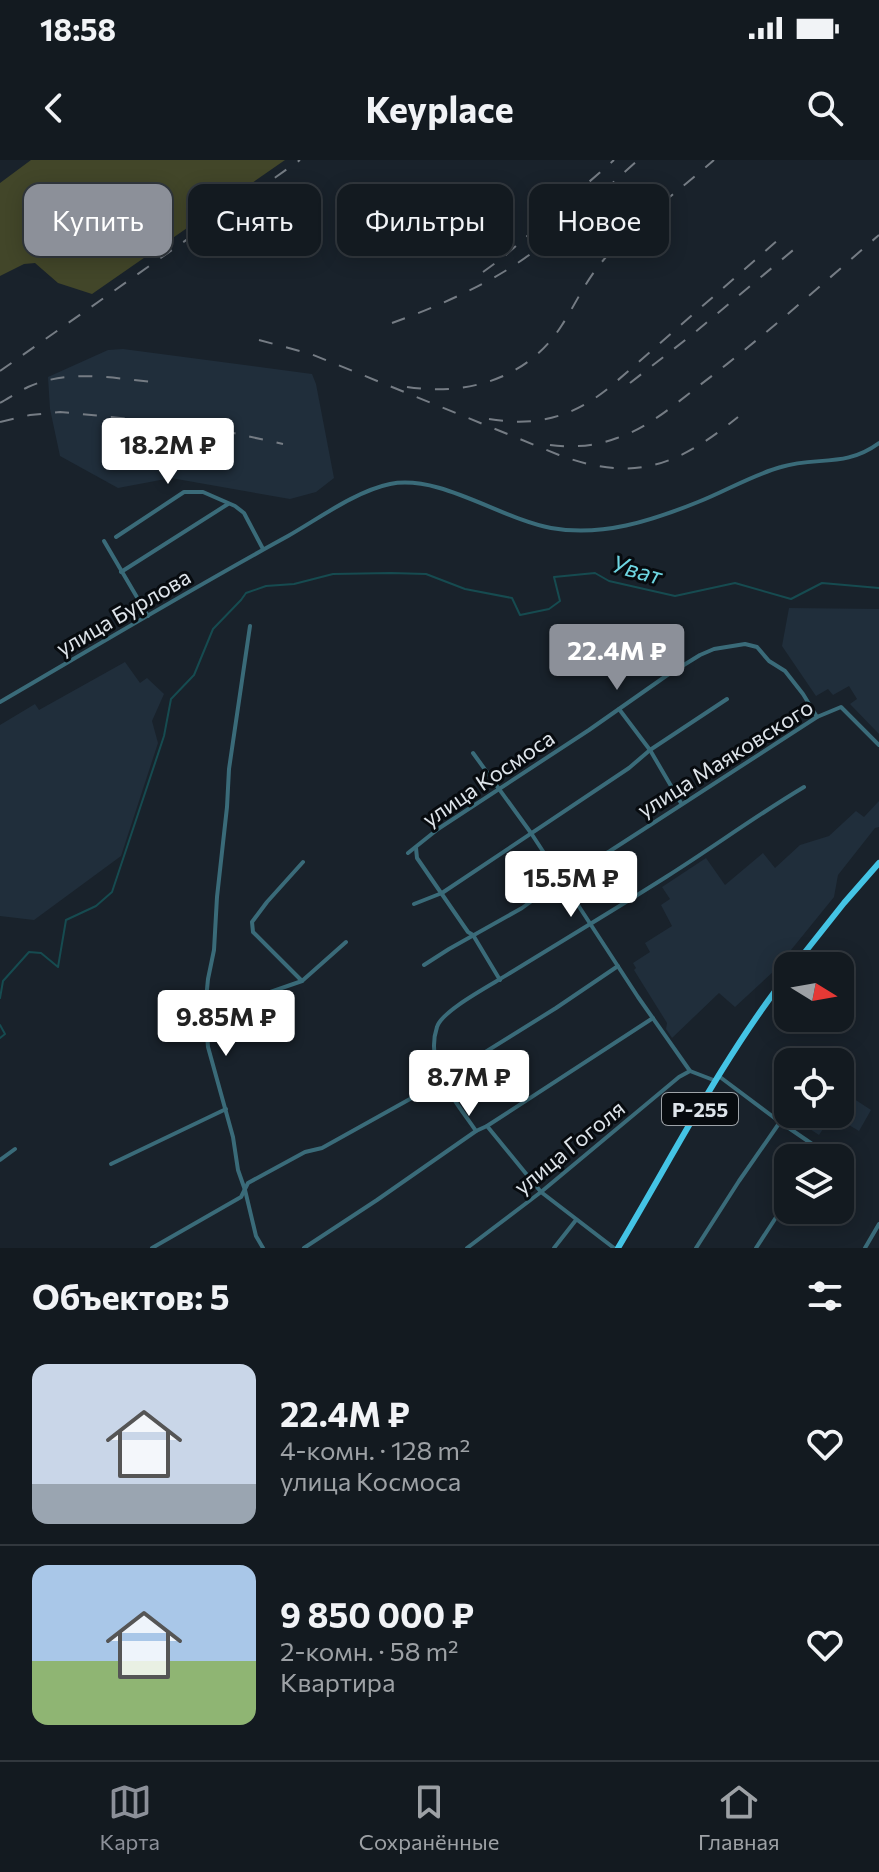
<!DOCTYPE html>
<html lang="ru">
<meta charset="utf-8">
<style>
body{margin:0;font-family:Commissioner,sans-serif;background:#1c2329;color:#f1f3f6;height:100vh;display:flex;flex-direction:column;font-size:30px;white-space:nowrap}
*{box-sizing:border-box;margin:0}
p{font-size:26px;color:#9da1a5}
.icon{flex:none;width:44px;height:44px;fill:none;stroke:currentColor;stroke-width:2;stroke-linecap:round;stroke-linejoin:round}
.map{position:relative;height:1088px;overflow:hidden}
.side{display:flex;flex-direction:column;background:#131a20;flex:1}
.side>*{flex:none}
.guide{position:absolute;left:24px;top:24px;width:832px;height:72px;display:flex;gap:16px}
.needle{width:52px;rotate:101deg}
.controls{position:absolute;left:774px;top:792px;display:grid;gap:16px}
.controls a{display:grid;place-items:center;width:80px;height:80px;border-radius:16px;background:#131a20;box-shadow:0 4px 20px #0003,0 0 0 2px #32383e;font-size:40px}
.price{position:absolute;translate:-50% -68px;padding:0 18px;border-radius:8px;background:#fff;color:#222;font-size:26px;line-height:52px;filter:drop-shadow(0 2px 4px #0008)}
.price::after{content:'';position:absolute;left:50%;top:48px;width:24px;height:18px;margin-left:-12px;background:inherit;clip-path:polygon(0 0,100% 0,50% 100%)}
.price.selected{background:#8c9099;color:#fff}
ul{padding:0;list-style:none}
li{display:flex;align-items:center;gap:24px;height:200px;padding:0 32px}
li+li{border-top:2px solid #32383e}
li span{display:grid;place-items:center;flex:none;width:224px;height:160px;border-radius:16px;color:#555}
li>.icon{margin-inline-start:auto}
span .icon{width:96px;height:96px;fill:#fffc;stroke-width:1}
li b{font-size:34px}
h2{display:flex;justify-content:space-between;align-items:center;height:96px;padding:0 32px;font-size:34px}
.pill{padding:0 28px;border-radius:16px;background:#131a20;box-shadow:0 4px 20px #0003,0 0 0 2px #32383e;font-size:28px;line-height:72px}
.pill.selected{background:#8c9099;color:#fff}
.status{display:flex;justify-content:space-between;align-items:center;height:56px;padding:0 40px;background:#131a20;direction:ltr}
.status svg{height:22px;fill:currentColor}
header{display:flex;justify-content:space-between;align-items:center;height:104px;padding:0 32px;background:#131a20;font-size:36px;font-weight:700}
.tab-bar{display:flex;justify-content:space-around;align-items:center;height:112px;border-top:2px solid #32383e;background:#131a20;font-size:22px;color:#9da1a5}
.tab-bar a{display:grid;justify-items:center;gap:4px}
.tab-bar .selected{color:#8c9099}
.map>svg:first-child{display:block}
</style>
<div class="status"><b>18:58</b><svg viewBox="0 0 49 12"><path d="M0 12V9h3v3zM5 12V6h3v6zM10 12V3h3v9zM15 12V0h3v12zM26 1h20v11H26zM47 4h2v5h-2z"/></svg></div>
<header><svg class="icon" aria-label="back" viewBox="0 0 24 24"><path d="M15 5l-7 7 7 7"/></svg>Keyplace<svg class="icon" aria-label="search" viewBox="0 0 24 24"><circle cx="10" cy="10" r="6"/><path d="M15 15l6 6"/></svg></header>
<div class="map">
<svg width="879" height="1088" viewBox="0 0 879 1088">
<rect width="100%" height="100%" fill="#19222b"/>
<g fill="#202e3b">
<polygon points="123,189 312,214 316,224 334,318 316,332 290,339 171,318 118,328 60,296 50,249 48,217 108,190"/>
<polygon points="789,448 879,449 879,574 850,544 857,539 849,526 833,535 828,529 816,536 782,486"/>
<polygon points="125,502 140,523 147,518 164,534 152,561 158,583 121,696 34,760 0,756 0,565 35,544 39,550"/>
<polygon points="879,641 879,667 875,668 838,715 834,737 774,811 735,847 719,833 672,878 666,869 667,863 634,810 636,808 633,803 650,792 645,783 672,766 661,745 670,739 662,727 706,698 725,725 763,693 775,708 800,685 829,676 856,651 864,657"/>
<polygon points="840,909 854,918 845,933 871,950 859,971 832,955 819,975 777,947 788,930 788,954 840,954"/>
</g>
<polygon fill="#424629" points="31,0 285,0 92,134 58,123 35,103 24,104 0,116 0,23"/>
<g fill="none" stroke-linecap="round" stroke-linejoin="round">
<g stroke="#164b50" stroke-width="2">
<polyline points="0,838 3,821 29,792 41,793 58,807 66,760 96,746 112,732 164,576 171,539 194,515 213,469 241,440 246,433 266,426 294,424 333,414 391,413 426,414 465,429 512,438 520,455 549,449 560,441 554,417 595,413 609,421 675,436 735,423 791,439 822,423 879,428"/>
<polyline points="0,865 5,874 0,878"/>
</g>
<g stroke="#3a6b79" stroke-width="4">
<polyline points="116,377 184,332 203,332 235,346 244,353 263,389"/>
<polyline points="104,381 148,456"/>
<polyline points="121,412 228,344"/>
<polyline points="250,466 229,609 227,647 217,737 214,790 208,819 205,850 208,887 233,977 238,1010 245,1030 256,1076 263,1088"/>
<path d="M0 542C96 486 191 429 288 376 318 359 356 331 390 324 440 314 501 359 551 368 602 377 651 361 698 342 726 331 752 315 781 307 817 296 845 308 879 283"/>
<polyline points="619,549 650,590 681,643"/>
<polyline points="473,593 531,673 638,837 690,911 716,921"/>
<polyline points="416,688 417,698 468,772 473,775 500,820"/>
<polyline points="408,693 438,669 589,570 666,516 700,495 714,489 745,484 757,487 769,501 785,511 803,534 817,557"/>
<polyline points="414,744 442,733 629,608 650,590 727,539"/>
<polyline points="424,805 449,789 522,748 562,719 610,691 817,557 841,547 879,585"/>
<polyline points="302,821 253,772 252,762 267,742 303,702"/>
<polyline points="205,852 215,847 247,840 302,821 346,782"/>
<polyline points="720,917 780,962 818,988 813,998"/>
<polyline points="487,966 541,1032 614,1088"/>
<path d="M476 971C455 940 424 906 437 867 442 850 493 824 510 813 562 781 614 750 666 717 712 688 757 655 804 627"/>
<polyline points="0,1000 15,989"/>
<polyline points="111,1004 226,949"/>
<polyline points="152,1088 241,1037 248,1023 305,992 322,988 410,939 556,848 618,806"/>
<polyline points="304,1088 377,1040 476,971 487,966 653,858"/>
<polyline points="467,1088 541,1032 679,917 690,911"/>
<polyline points="554,1088 576,1060"/>
<polyline points="696,1088 739,1021 780,962"/>
<polyline points="756,1088 788,1039"/>
<polyline points="865,1088 879,1064"/>
</g>
<g stroke="#44c4e5" stroke-width="6">
<polyline points="794,806 844,743 879,703"/>
<path d="M618 1088C673 996 722 899 788 814"/>
</g>
<g stroke="#757c84" stroke-width="2" stroke-dasharray="14 14" stroke-linecap="butt">
<polyline points="483,112 501,99 614,0"/>
<path d="M392 163C431 149 475 130 510 108 556 79 597 36 638 0"/>
<path d="M259 180 311 194 559 295C635 323 677 306 738 257"/>
<polyline points="0,211 300,0"/>
<polyline points="630,223 693,174 798,86"/>
<path d="M407 227C467 236 528 219 562 165 575 145 585 122 601 103 633 64 676 33 714 0"/>
<path d="M0 243C9 238 18 232 28 227 69 209 111 218 154 222"/>
<path d="M489 259C537 267 573 257 610 227L786 73"/>
<polyline points="0,262 30,255 60,252 81,254 201,266 283,284"/>
<path d="M550 285C573 288 596 286 617 278 648 268 674 245 700 225 762 178 820 126 879 75"/>
</g>
</g>
<g text-anchor="middle" dominant-baseline="central" stroke-width="6" stroke-linejoin="round" paint-order="stroke">
<rect fill="#070b0f" stroke="#9ea3a8" stroke-width="2" x="662" y="933" width="76" height="32" rx="6"/>
<g font-size="20" font-weight="bold" fill="#dee4ea">
<text x="700" y="949">Р-255</text>
</g>
<g font-size="22" fill="#dee4ea" stroke="#070b0f">
<text transform="translate(123 452) rotate(-30)">улица Бурлова</text>
<text transform="translate(725 598) rotate(-32)">улица Маяковского</text>
<text transform="translate(488 618) rotate(-34)">улица Космоса</text>
<text transform="translate(569 987) rotate(-39)">улица Гоголя</text>
</g>
<g font-size="24" font-style="italic" fill="#6ed6e2" stroke="#070b0f">
<text transform="translate(637 409) rotate(16)">Уват</text>
</g>
</g>
</svg>
<div class="controls">
<a><svg class="needle" viewBox="-14 -14 28 28"><path d="M0-13l5 13h-10z" fill="#e53935"/><path d="M0 13l5-13h-10z" fill="#9da1a5"/></svg></a>
<a><svg class="icon" aria-label="locate" viewBox="0 0 24 24"><circle cx="12" cy="12" r="6"/><path d="M12 2v4M12 18v4M2 12h4M18 12h4"/></svg></a>
<a><svg class="icon" aria-label="layers" viewBox="0 0 24 24"><path d="M12 4l9 5-9 5-9-5zM3 14l9 5 9-5"/></svg></a>
</div>
<b class="price" style="left:168px;top:326px">18.2M ₽</b>
<b class="price selected" style="left:617px;top:532px">22.4M ₽</b>
<b class="price" style="left:571px;top:759px">15.5M ₽</b>
<b class="price" style="left:226px;top:898px">9.85M ₽</b>
<b class="price" style="left:469px;top:958px">8.7M ₽</b>
<div class="guide">
<a class="pill selected">Купить</a>
<a class="pill">Снять</a>
<a class="pill">Фильтры</a>
<a class="pill">Новое</a>
</div>
</div>
<section class="side">
<h2>Объектов: 5<svg class="icon" aria-label="filters" viewBox="0 0 24 24"><path d="M4 7h16M4 17h16"/><circle cx="9" cy="7" r="2"/><circle cx="15" cy="17" r="2"/></svg></h2>
<ul>
<li><span style="background:linear-gradient(#c9d6e8 75%,#9aa5b1 0)"><svg class="icon" aria-label="home" viewBox="0 0 24 24"><path d="M3 11l9-7 9 7M6 9v11h12V9"/></svg></span><div><b>22.4M ₽</b><p>4-комн. · 128 m²</p><p>улица Космоса</p></div><svg class="icon" aria-label="heart" viewBox="0 0 24 24"><path d="M12 20l-8-8c-3-5 5-10 8-4 3-6 11-1 8 4z"/></svg></li>
<li><span style="background:linear-gradient(#a9c7e8 60%,#8fb573 0)"><svg class="icon" aria-label="home" viewBox="0 0 24 24"><path d="M3 11l9-7 9 7M6 9v11h12V9"/></svg></span><div><b>9 850 000 ₽</b><p>2-комн. · 58 m²</p><p>Квартира</p></div><svg class="icon" aria-label="heart" viewBox="0 0 24 24"><path d="M12 20l-8-8c-3-5 5-10 8-4 3-6 11-1 8 4z"/></svg></li>
</ul>
</section>
<nav class="tab-bar">
<a class="selected"><svg class="icon" aria-label="map" viewBox="0 0 24 24"><path d="M3 6l6-2 6 2 6-2v14l-6 2-6-2-6 2zM9 4v14M15 6v14"/></svg>Карта</a>
<a><svg class="icon" aria-label="saved" viewBox="0 0 24 24"><path d="M7 4h10v16l-5-4-5 4z"/></svg>Сохранённые</a>
<a><svg class="icon" aria-label="home" viewBox="0 0 24 24"><path d="M3 11l9-7 9 7M6 9v11h12V9"/></svg>Главная</a>
</nav>
